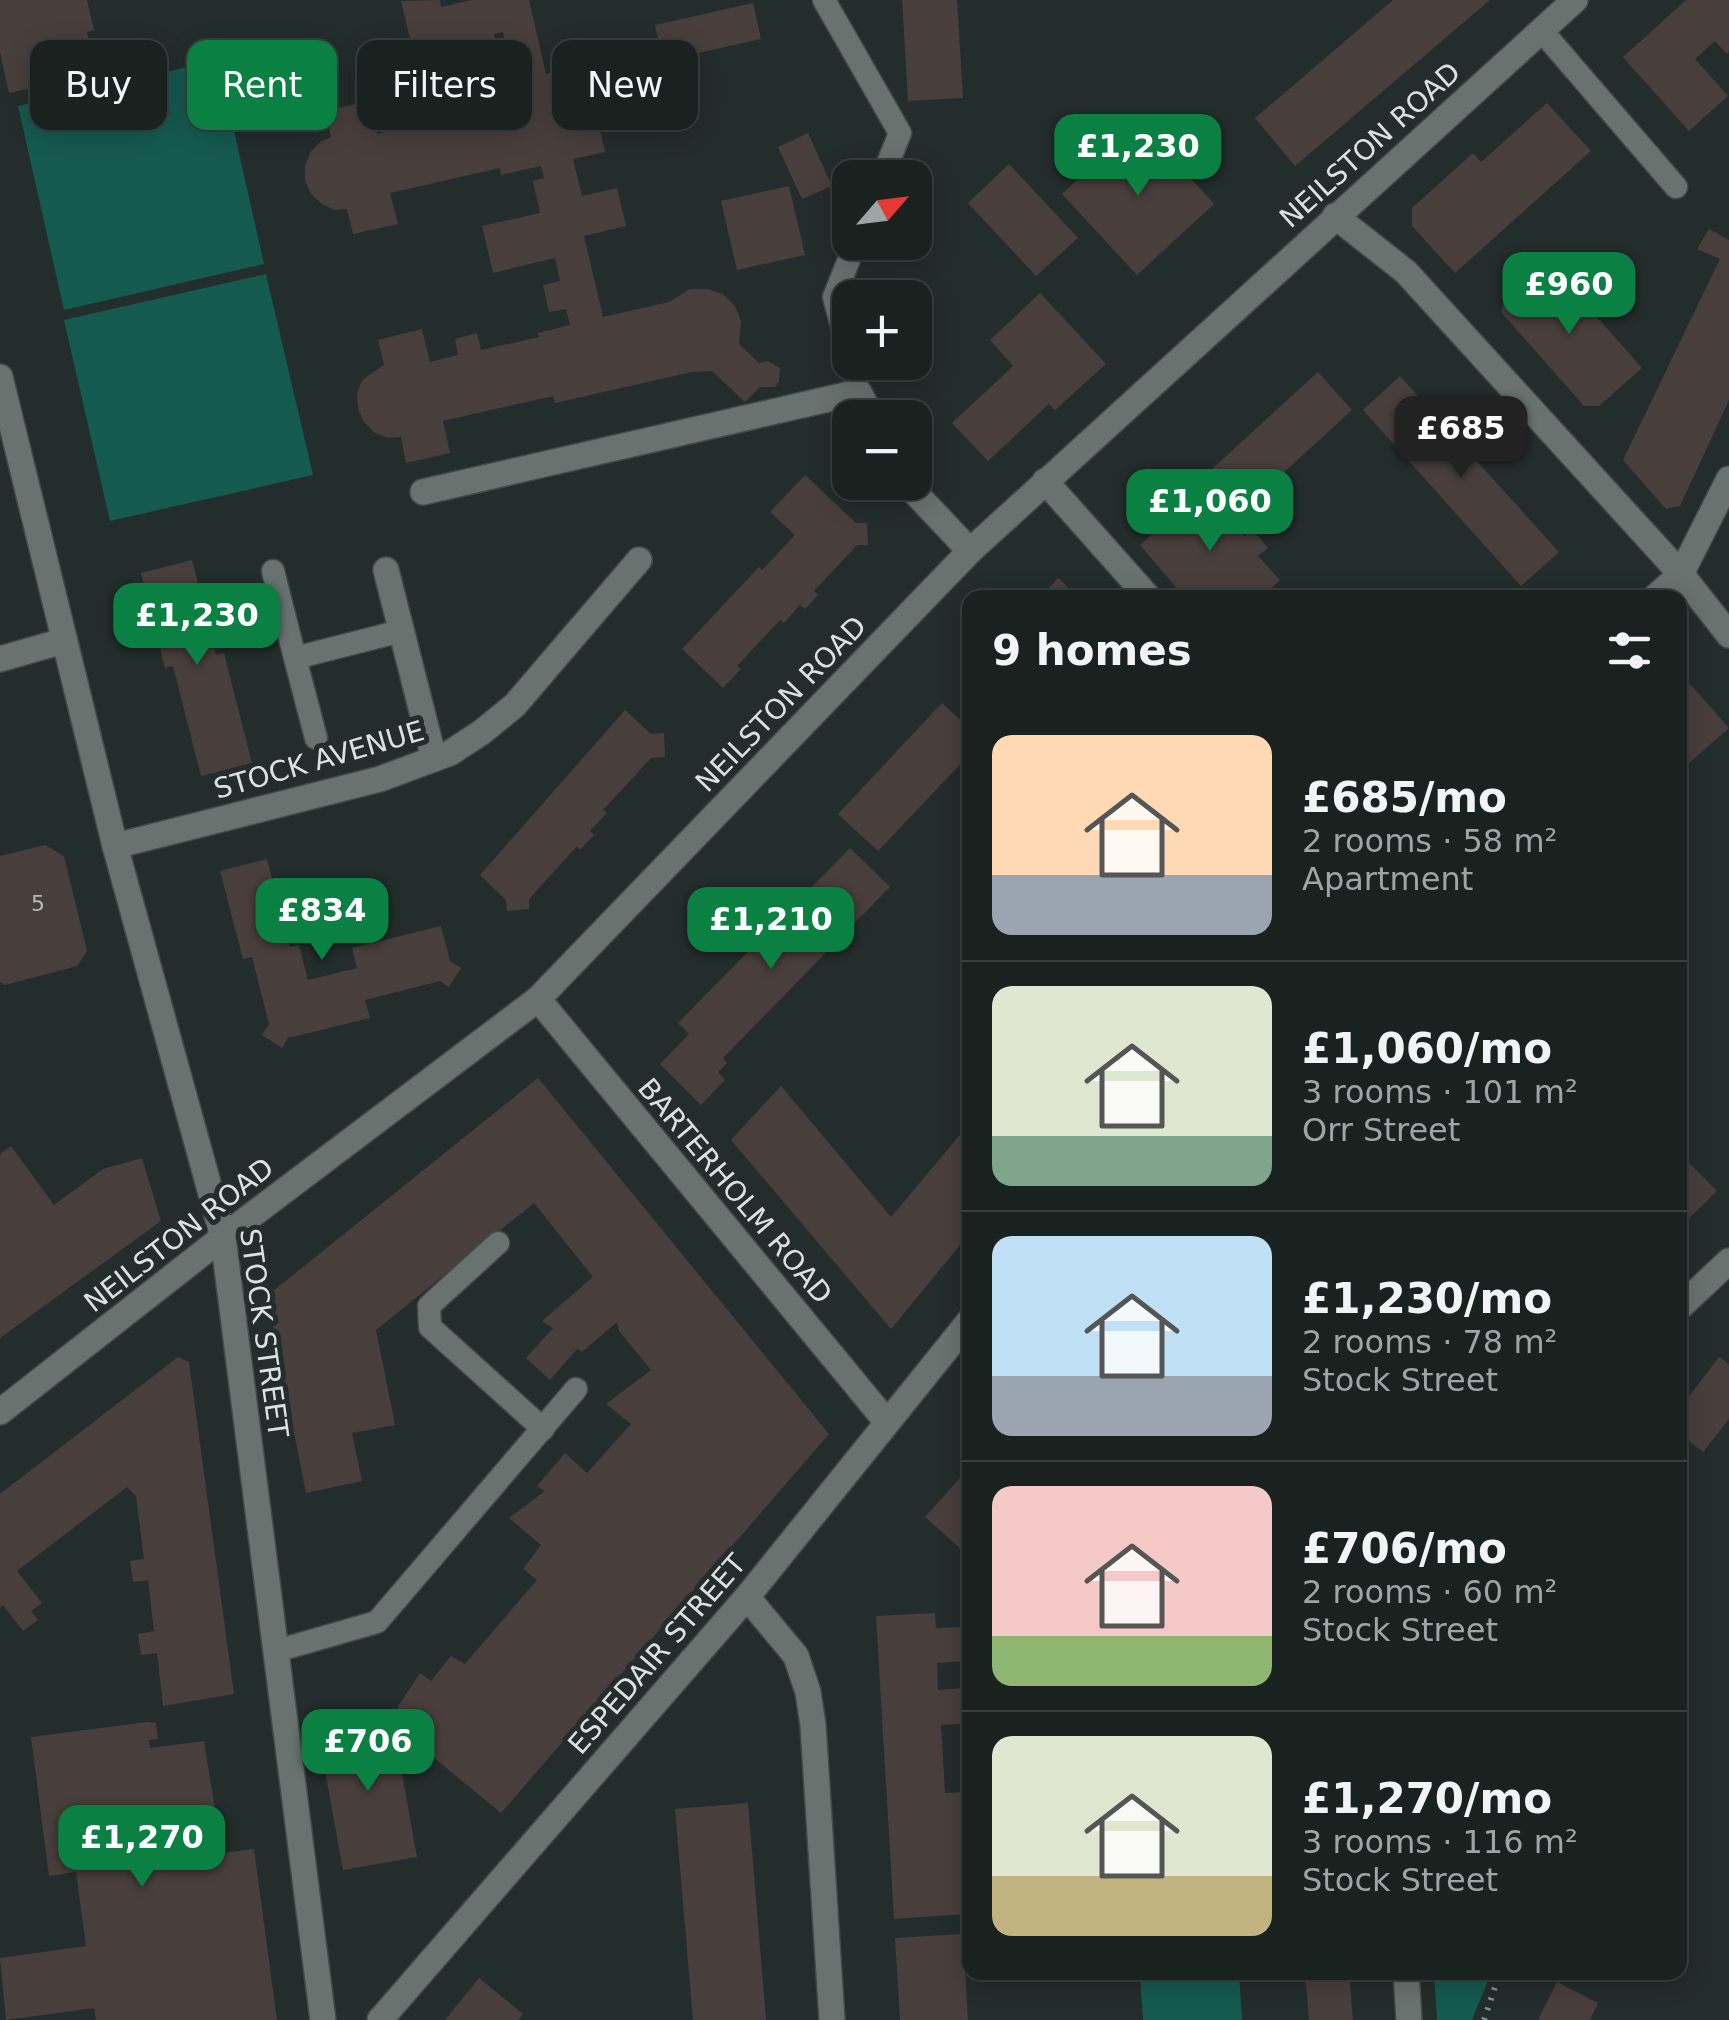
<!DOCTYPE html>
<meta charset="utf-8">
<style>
body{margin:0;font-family:"DejaVu Sans",sans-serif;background:#272f2d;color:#f1f3f6;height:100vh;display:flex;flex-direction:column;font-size:38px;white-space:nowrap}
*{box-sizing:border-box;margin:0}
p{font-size:32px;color:#9fa4a5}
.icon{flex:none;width:55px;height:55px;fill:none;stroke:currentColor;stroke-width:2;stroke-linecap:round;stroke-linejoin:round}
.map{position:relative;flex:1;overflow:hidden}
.side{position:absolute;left:962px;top:590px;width:725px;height:1390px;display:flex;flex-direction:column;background:#1a2220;border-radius:20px;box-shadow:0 5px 25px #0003,0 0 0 2px #383f3e}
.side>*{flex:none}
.banner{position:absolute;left:30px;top:40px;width:782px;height:90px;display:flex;gap:20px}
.needle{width:65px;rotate:62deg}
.buttons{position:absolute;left:832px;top:160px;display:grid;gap:20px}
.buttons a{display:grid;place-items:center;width:100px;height:100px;border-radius:20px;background:#1a2220;box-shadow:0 5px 25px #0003,0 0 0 2px #383f3e;font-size:50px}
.price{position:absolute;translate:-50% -85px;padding:0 22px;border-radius:20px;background:#0b8043;color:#fff;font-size:32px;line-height:65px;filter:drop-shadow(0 2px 5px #0008)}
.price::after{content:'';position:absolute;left:50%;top:60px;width:30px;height:22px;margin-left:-15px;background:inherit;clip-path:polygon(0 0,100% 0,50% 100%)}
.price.selected{background:#222;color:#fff}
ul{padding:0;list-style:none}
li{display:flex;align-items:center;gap:30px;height:250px;padding:0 30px}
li+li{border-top:2px solid #383f3e}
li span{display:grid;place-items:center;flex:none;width:280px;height:200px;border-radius:20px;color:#555}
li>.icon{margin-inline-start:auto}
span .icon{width:120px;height:120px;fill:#fffc;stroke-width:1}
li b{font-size:42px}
h2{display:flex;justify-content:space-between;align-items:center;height:120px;padding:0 30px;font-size:42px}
.pill{padding:0 35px;border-radius:20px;background:#1a2220;box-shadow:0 5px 25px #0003,0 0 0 2px #383f3e;font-size:35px;line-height:90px}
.pill.selected{background:#0b8043;color:#fff}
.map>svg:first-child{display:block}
</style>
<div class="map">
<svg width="1729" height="2020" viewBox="0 0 1729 2020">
<rect width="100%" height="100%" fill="#232d2b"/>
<g fill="#155a4f">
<polygon points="218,60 264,264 64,310 18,106"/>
<polygon points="266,274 313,475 110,521 64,320"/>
<polygon points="1140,1973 1239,1973 1242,2020 1143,2020"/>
<polygon points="1434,1973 1491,1973 1472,2020 1437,2020"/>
</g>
<g fill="#483f3c">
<polygon points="0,0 87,0 94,30 87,32 96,74 9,93 0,52"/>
<polygon points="440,0 441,7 472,0 529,0 546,74 616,58 620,48 632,47 636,59 628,65 630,76 636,75 639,89 634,90 636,98 644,99 648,110 638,118 628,110 597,117 605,152 573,159 582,196 617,188 626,226 584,236 603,317 669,302 690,289 707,289 723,294 735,306 741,321 739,344 759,363 768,361 780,368 779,381 775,387 760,387 745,402 712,371 692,372 555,403 553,396 443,421 450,453 406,463 401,437 388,438 375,433 364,422 358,409 357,394 362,380 384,365 378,340 422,329 430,362 458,355 455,339 477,333 481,350 539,337 538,333 570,325 566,309 549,312 543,285 560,281 555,258 493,273 482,226 540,213 533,181 544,178 541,166 501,175 500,168 390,193 398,224 353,234 347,209 335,210 322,204 311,194 305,181 305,166 310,153 320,142 331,137 326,111 369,101 377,134 406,127 401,110 424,105 428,122 486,109 485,104 517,97 503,32 494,34 508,88 482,95 476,65 419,77 401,1"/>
<polygon points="902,0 957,0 963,98 908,101"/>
<polygon points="1393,0 1490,0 1295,166 1255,118"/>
<polygon points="1686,0 1729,0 1729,52 1727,54 1715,41 1695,59 1728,96 1689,131 1623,57"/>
<polygon points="753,3 761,39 663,61 655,25"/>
<polygon points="1547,103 1591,151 1455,273 1412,226 1412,208 1473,153 1481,162"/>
<polygon points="1139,122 1214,204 1137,275 1062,194"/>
<polygon points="808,133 832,186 802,199 778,147"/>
<polygon points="1009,164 1078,238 1036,276 968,203"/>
<polygon points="789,186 805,255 737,270 721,201"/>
<polygon points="1709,229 1729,240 1729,400 1680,506 1666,509 1623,460 1720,259 1697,249"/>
<polygon points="1547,261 1642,368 1599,406 1584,406 1501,312 1504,300"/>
<polygon points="1040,293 1106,364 1055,410 1049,404 988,461 952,423 1013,366 990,340"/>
<polygon points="1318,372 1352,410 1234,518 1200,480"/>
<polygon points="1400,376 1559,552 1521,586 1363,410"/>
<polygon points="805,475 856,523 867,523 868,545 857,545 814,591 818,595 805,609 800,605 784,623 780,620 737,666 741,669 723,688 682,649 759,567 762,570 795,535 770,512"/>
<polygon points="1203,489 1245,536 1252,529 1268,548 1258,556 1280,580 1261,598 1185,598 1140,545"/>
<polygon points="192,560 216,655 224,653 252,763 201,776 173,666 165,668 141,573"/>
<polygon points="1058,578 1079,598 1040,598"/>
<polygon points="1690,684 1729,728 1680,771 1680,693"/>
<polygon points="942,703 970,729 970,754 878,851 838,814"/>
<polygon points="625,710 651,734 664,733 665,757 651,758 603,810 607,813 590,831 594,835 580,850 577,846 529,899 529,909 507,911 506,900 480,875"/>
<polygon points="45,845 64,856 87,951 77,966 5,985 0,982 0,856"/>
<polygon points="850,848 890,887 723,1058 727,1063 718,1072 725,1080 701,1105 660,1064 689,1034 678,1023"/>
<polygon points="267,859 290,947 299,945 308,980 357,968 352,948 441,926 450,961 461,968 449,987 440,981 365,1000 370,1018 288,1038 282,1048 262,1035 269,1024 252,957 243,959 220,871"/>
<polygon points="538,1078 829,1434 501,1813 416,1743 425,1734 397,1708 420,1673 431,1681 451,1656 465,1664 537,1580 523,1569 541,1545 509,1518 545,1491 537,1486 565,1453 587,1473 631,1424 606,1404 651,1370 619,1331 617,1322 582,1352 577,1349 550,1380 526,1358 553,1328 542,1321 593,1277 534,1203 376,1330 395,1425 352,1433 362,1481 306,1493 267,1296"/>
<polygon points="781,1086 891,1217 970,1123 970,1233 891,1329 731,1140"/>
<polygon points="11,1146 54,1205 103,1169 142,1158 161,1221 0,1338 0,1154"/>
<polygon points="1686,1160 1717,1191 1680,1227 1680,1166"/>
<polygon points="178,1357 189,1362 234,1694 163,1706 157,1653 141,1655 138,1634 154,1631 148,1580 133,1582 130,1561 144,1559 136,1496 127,1487 17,1571 42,1603 31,1611 38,1620 23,1631 3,1605 0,1608 0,1494"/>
<polygon points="1719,1357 1729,1364 1729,1419 1703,1452 1680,1434 1680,1408"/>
<polygon points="970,1467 970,1557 925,1517"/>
<polygon points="935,1613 936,1628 963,1627 965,1661 937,1663 938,1690 965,1688 968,1723 941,1725 945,1793 970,1792 970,1826 960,1826 967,1914 894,1919 876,1616"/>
<polygon points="392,1718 417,1857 343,1870 318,1732"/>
<polygon points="147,1722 156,1723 158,1739 149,1740 150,1748 204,1741 216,1815 212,1821 161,1828 162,1833 171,1832 173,1846 100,1859 102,1869 254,1849 277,2020 96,2020 94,2008 6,2020 0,1958 86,1946 76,1872 49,1876 31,1737"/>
<polygon points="748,1803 766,2020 693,2020 675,1809"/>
<polygon points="963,1934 968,2020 900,2020 895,1938"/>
<polygon points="1305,1972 1349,1972 1353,2020 1309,2020"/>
<polygon points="479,1978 523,2014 518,2020 445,2020"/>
<polygon points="1557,1982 1598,2003 1590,2020 1538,2020"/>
</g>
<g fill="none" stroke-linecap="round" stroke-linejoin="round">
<g stroke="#424a48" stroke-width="25">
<g id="service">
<polyline points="824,0 900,133 882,178"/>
<polyline points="1541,30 1676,187"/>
<polyline points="850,357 834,297 856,242"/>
<polyline points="273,571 295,658 401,631"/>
<polyline points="295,658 316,738"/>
<polyline points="498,1243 429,1306 430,1327 543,1429"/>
<polyline points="276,1651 377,1622 576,1389"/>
</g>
</g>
<g stroke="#424a48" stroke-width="28">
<g id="minor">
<polyline points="1335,216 1406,272 1681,574 1729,635"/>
<polyline points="0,377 115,846 223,1237 323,2020"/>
<polyline points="1045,481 1149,598"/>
<polyline points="905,482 970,551"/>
<polyline points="423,492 859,392 872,418"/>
<polyline points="386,570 434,759"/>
<polyline points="1654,598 1681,574 1729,479"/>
<polyline points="0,659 63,641"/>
<polyline points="115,846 380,779 450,753 482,732 515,705 639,560"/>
<polyline points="538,999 886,1421"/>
<polyline points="1680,1307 1729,1261"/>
<polyline points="747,1597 796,1656 808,1692 813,1725 832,2020"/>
<polyline points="1406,1972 1409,2020"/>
<polyline points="380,2020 747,1597 970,1320"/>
</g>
</g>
<g stroke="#424a48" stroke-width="28">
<polyline id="secondary" points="0,1412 223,1237 538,999 970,551 1575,0"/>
</g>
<polyline stroke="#858d8b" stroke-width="6" stroke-dasharray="2.5 8" stroke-linecap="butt" points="1484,2020 1500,1972"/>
<use href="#service" stroke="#687370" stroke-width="22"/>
<use href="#minor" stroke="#687370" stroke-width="25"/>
<use href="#secondary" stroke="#687370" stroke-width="25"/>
</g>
<g text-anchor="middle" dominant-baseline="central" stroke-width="10" stroke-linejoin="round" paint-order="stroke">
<g font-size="22" fill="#b7b9b7">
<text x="38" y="903">5</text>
</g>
<g font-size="28" fill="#dce2e0" stroke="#232d2b">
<text transform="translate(1370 145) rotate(-42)">NEILSTON ROAD</text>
<text transform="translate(781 704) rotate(-46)">NEILSTON ROAD</text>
<text transform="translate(319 760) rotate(-16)">STOCK AVENUE</text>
<text transform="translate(735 1191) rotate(50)">BARTERHOLM ROAD</text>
<text transform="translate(179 1235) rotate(-38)">NEILSTON ROAD</text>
<text transform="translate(264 1333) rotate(82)">STOCK STREET</text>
<text transform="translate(657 1654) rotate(-49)">ESPEDAIR STREET</text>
</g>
</g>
</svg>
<div class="buttons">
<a><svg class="needle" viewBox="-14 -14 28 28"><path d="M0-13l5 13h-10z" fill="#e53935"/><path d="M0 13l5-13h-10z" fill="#9fa4a5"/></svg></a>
<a>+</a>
<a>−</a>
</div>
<b class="price" style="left:1138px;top:199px">£1,230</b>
<b class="price" style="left:1569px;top:337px">£960</b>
<b class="price selected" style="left:1461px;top:481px">£685</b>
<b class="price" style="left:1210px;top:554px">£1,060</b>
<b class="price" style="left:197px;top:668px">£1,230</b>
<b class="price" style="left:322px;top:963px">£834</b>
<b class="price" style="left:771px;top:972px">£1,210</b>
<b class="price" style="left:368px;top:1794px">£706</b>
<b class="price" style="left:142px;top:1890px">£1,270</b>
<div class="banner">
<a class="pill">Buy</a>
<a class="pill selected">Rent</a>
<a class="pill">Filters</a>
<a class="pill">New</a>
</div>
<section class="side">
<h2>9 homes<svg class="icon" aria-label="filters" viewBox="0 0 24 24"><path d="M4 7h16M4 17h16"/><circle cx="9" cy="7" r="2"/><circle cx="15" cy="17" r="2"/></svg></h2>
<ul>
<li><span style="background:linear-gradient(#ffd9b3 70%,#9aa5b1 0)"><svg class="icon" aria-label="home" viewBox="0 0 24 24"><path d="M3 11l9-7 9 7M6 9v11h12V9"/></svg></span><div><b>£685/mo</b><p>2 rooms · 58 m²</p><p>Apartment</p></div></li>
<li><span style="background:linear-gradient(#dfe7d0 75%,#7fa58c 0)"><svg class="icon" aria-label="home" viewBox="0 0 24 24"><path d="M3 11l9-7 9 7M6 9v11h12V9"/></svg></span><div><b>£1,060/mo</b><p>3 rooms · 101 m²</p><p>Orr Street</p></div></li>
<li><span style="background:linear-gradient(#bfe0f5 70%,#9aa5b1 0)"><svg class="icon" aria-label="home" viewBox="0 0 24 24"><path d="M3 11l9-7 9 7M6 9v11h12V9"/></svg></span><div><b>£1,230/mo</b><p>2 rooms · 78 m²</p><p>Stock Street</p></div></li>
<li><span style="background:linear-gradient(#f6c9c9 75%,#8fb573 0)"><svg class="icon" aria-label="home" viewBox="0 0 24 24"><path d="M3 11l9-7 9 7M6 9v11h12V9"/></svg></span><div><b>£706/mo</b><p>2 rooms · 60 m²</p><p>Stock Street</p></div></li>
<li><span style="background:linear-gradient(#dfe7d0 70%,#c2b280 0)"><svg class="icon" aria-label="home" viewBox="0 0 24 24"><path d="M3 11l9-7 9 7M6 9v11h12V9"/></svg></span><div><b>£1,270/mo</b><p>3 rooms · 116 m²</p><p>Stock Street</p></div></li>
</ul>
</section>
</div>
